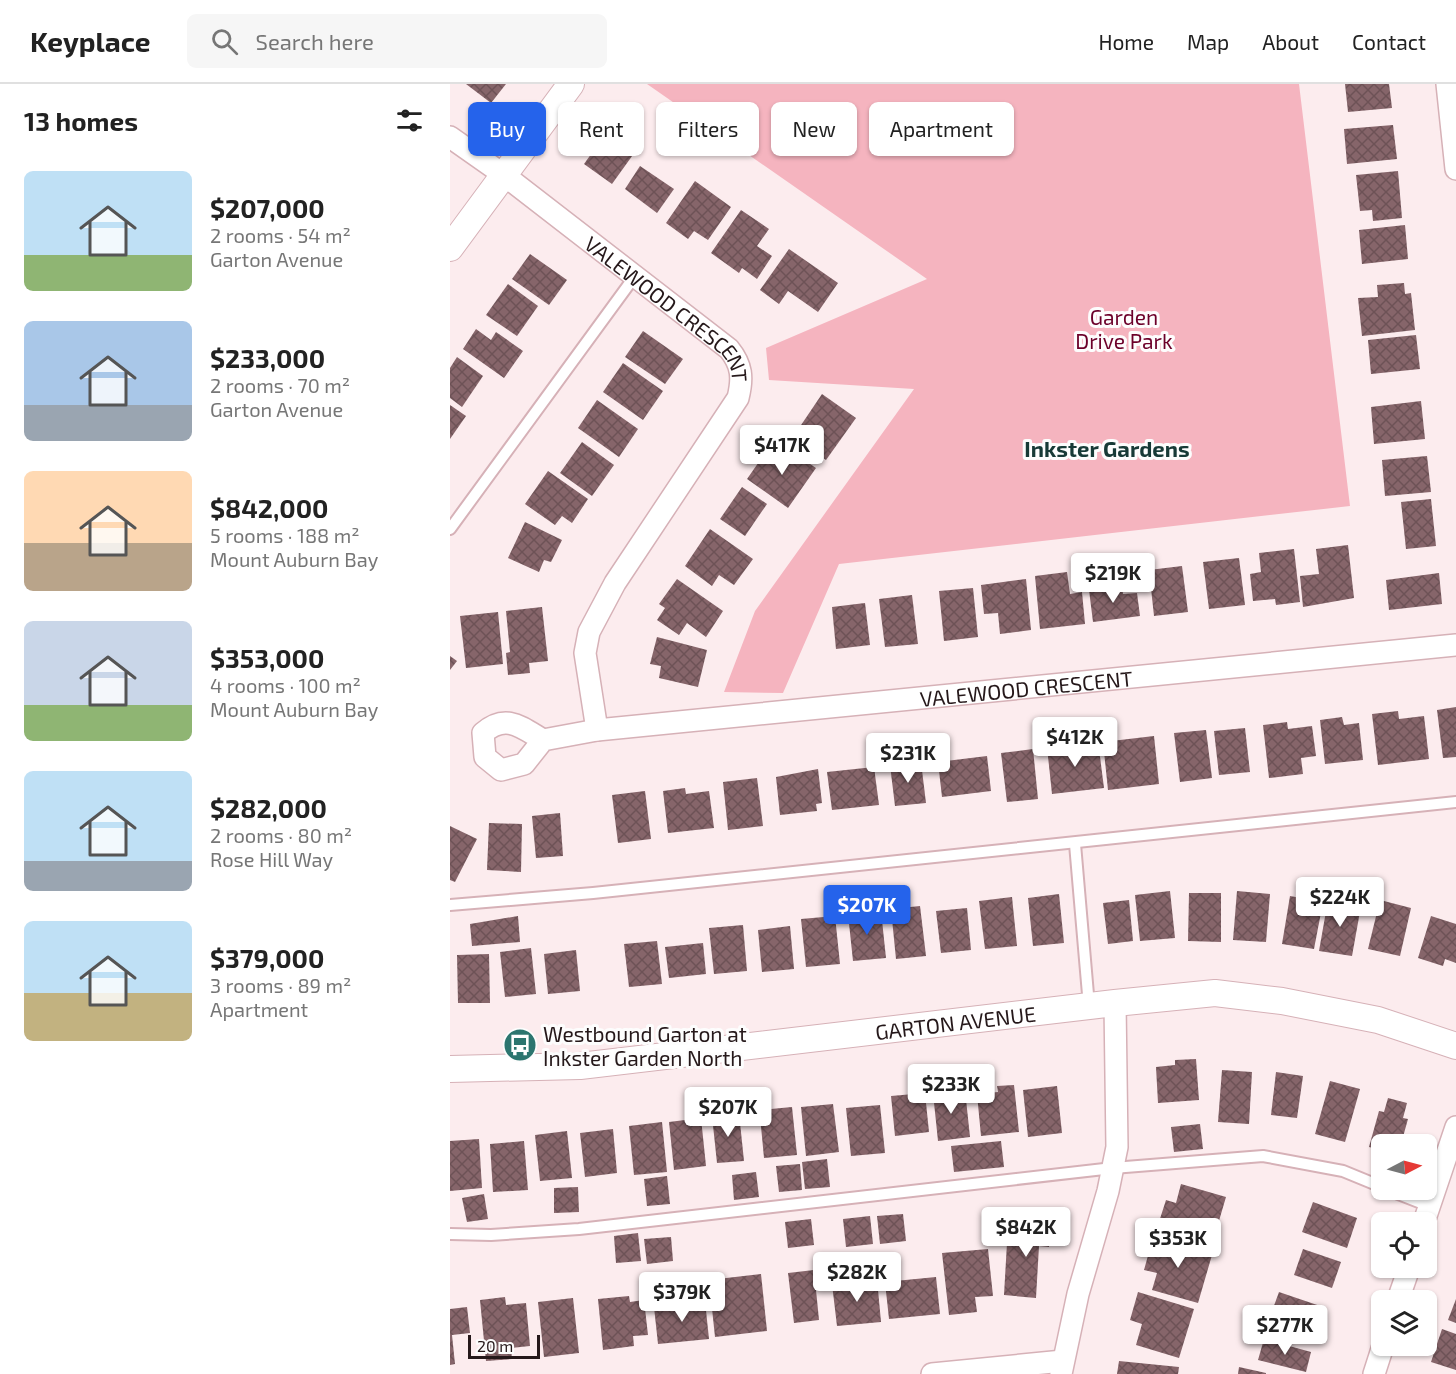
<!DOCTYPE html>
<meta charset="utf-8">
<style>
body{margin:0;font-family:"Exo 2",sans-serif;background:#f6f6f6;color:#222;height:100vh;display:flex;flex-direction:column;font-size:22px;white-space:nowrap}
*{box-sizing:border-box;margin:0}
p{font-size:20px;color:#767676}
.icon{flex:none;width:33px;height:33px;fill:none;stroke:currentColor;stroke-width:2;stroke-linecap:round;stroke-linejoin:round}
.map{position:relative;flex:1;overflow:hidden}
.details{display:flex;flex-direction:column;background:#fff;width:450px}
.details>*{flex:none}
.top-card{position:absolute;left:18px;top:18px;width:570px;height:54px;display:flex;gap:12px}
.needle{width:39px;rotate:84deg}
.fabs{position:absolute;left:921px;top:1050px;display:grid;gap:12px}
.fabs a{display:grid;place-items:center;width:66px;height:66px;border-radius:9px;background:#fff;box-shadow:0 2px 4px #0004;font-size:30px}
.scale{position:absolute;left:18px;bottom:15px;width:72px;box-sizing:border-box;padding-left:6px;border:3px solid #25181a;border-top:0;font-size:16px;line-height:21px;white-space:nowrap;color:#25181a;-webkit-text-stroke:4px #fdfdfd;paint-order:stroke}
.price{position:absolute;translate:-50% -51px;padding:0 14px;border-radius:6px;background:#fff;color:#222;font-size:20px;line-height:39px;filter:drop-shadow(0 2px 3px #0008)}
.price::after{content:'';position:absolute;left:50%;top:36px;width:18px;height:14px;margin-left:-9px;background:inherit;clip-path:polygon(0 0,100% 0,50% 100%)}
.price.current{background:#2563eb;color:#fff}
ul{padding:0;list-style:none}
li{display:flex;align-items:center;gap:18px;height:150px;padding:0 24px}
li span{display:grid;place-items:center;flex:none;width:168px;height:120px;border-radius:9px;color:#555}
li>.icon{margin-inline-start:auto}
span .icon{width:72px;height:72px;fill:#fffc;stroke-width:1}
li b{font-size:26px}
h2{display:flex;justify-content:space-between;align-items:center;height:72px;padding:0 24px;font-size:26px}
.pill{padding:0 21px;border-radius:9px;background:#fff;box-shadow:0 2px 4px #0004;font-size:21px;line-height:54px}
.pill.current{background:#2563eb;color:#fff}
header{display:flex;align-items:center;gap:36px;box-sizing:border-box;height:84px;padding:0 30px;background:#fff;border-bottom:2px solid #e0e0e0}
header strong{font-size:28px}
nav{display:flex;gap:33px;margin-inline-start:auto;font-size:21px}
.search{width:420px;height:54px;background:#f6f6f6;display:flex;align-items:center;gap:15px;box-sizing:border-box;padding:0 21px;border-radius:9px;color:#767676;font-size:22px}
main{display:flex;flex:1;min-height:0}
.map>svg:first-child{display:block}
</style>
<header>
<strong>Keyplace</strong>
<div class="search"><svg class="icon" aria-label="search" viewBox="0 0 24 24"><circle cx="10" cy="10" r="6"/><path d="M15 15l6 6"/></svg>Search here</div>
<nav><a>Home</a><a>Map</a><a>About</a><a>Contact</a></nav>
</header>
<main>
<section class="details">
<h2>13 homes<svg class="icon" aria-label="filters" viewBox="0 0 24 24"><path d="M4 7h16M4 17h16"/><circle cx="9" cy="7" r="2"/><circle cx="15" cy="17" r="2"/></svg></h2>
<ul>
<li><span style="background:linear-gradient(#bfe0f5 70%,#8fb573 0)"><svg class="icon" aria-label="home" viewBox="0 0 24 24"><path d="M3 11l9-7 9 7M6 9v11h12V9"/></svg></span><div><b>$207,000</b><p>2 rooms · 54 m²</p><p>Garton Avenue</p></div></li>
<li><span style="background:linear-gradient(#a9c7e8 70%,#9aa5b1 0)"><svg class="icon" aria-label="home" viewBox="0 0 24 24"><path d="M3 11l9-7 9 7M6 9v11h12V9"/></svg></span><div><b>$233,000</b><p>2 rooms · 70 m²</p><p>Garton Avenue</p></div></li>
<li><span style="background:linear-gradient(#ffd9b3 60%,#b9a48a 0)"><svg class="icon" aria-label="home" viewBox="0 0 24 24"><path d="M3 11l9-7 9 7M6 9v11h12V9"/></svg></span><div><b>$842,000</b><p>5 rooms · 188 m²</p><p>Mount Auburn Bay</p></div></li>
<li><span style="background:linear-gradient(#c9d6e8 70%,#8fb573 0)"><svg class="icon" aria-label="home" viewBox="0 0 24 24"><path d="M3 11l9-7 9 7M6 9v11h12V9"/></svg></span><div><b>$353,000</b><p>4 rooms · 100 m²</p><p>Mount Auburn Bay</p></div></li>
<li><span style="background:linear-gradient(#bfe0f5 75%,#9aa5b1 0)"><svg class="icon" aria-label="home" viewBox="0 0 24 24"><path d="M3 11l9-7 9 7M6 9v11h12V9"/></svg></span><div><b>$282,000</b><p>2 rooms · 80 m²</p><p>Rose Hill Way</p></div></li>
<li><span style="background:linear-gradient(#bfe0f5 60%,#c2b280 0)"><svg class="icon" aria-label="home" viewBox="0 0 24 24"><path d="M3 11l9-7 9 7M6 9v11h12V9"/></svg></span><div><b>$379,000</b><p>3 rooms · 89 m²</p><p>Apartment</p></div></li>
</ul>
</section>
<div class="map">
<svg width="1006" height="1290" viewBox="0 0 1006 1290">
<defs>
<pattern id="building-cross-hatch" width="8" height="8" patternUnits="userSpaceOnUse" patternTransform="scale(1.5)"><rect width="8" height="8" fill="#86656a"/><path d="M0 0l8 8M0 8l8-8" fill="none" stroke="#6d5256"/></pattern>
</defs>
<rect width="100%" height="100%" fill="#fcecee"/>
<polygon fill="#f5b4bf" points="197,0 849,0 900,422 389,480 333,609 274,608 305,527 464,305 319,296 316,264 477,195"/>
<g fill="url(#building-cross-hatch)">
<polygon points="16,0 56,0 41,19"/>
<polygon points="895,0 939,0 942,24 898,28"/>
<polygon points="162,41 190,61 162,100 134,80"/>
<polygon points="943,41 947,75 897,80 894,45"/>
<polygon points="190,82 224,105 207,129 175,105"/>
<polygon points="948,87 952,134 923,137 922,126 910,127 906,91"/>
<polygon points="245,97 281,123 258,156 244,147 238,155 216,139"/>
<polygon points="291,126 319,145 307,162 322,172 307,195 292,184 289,189 261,169"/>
<polygon points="955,141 958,175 912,180 909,146"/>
<polygon points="339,165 388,199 368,228 338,207 329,220 310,206"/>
<polygon points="80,170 117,196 99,221 62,195"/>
<polygon points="954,199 955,210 961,209 965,246 912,252 908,214 928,213 927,201"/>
<polygon points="58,200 88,222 67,252 36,231"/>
<polygon points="26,245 41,256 46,248 73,267 54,294 13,265"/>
<polygon points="193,247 233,275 215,300 175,273"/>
<polygon points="966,251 970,285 921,290 918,256"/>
<polygon points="7,273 33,292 12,323 0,314 0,284"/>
<polygon points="173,279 213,307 193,336 153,308"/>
<polygon points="372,310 406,334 376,376 343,353"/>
<polygon points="147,316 188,345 169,373 128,344"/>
<polygon points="971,317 975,355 924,360 921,323"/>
<polygon points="0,321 16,332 0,355"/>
<polygon points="132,358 164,381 142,412 110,389"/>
<polygon points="332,361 366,384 338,424 297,395 313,372 321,377"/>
<polygon points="977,372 981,408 935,412 932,376"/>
<polygon points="98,387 138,415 122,439 112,432 105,441 75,420"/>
<polygon points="292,403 317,420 295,452 270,435"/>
<polygon points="981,415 986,462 956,465 951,418"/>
<polygon points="75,438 112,456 101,478 94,476 89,488 58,474"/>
<polygon points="260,445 303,475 284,501 269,491 262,502 235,482"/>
<polygon points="898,461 904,514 853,523 850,492 869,490 866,465"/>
<polygon points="844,465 850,518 826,521 825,515 803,517 800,490 811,488 809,469"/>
<polygon points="789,474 795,521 759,525 753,478"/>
<polygon points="732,482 738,528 704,532 699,486"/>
<polygon points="617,488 620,510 632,508 635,540 590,545 585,492"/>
<polygon points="989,489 992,520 939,526 936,496"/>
<polygon points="227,495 273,527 256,553 237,539 229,551 207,536 215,524 209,520"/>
<polygon points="576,495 581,546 550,550 548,529 534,530 531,501"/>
<polygon points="672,503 673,510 687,509 690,532 643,538 639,506"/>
<polygon points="523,504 528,553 494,557 489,507"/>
<polygon points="462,511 468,560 435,563 429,515"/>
<polygon points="415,519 420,561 386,565 382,523"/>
<polygon points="92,523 98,577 79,579 80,589 58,591 56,569 60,568 56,527"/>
<polygon points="48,528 53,580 16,584 10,532"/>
<polygon points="207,553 257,566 248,603 209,594 211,582 200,580"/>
<polygon points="0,572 7,577 0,586"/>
<polygon points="1006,623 1006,673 993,674 987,626"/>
<polygon points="948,627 949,635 974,632 979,675 928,681 922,630"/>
<polygon points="892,633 894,641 909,639 913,676 875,680 870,636"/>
<polygon points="837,638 838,645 862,642 866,672 851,674 853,690 819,694 813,641"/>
<polygon points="795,644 800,688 769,691 764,647"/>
<polygon points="756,646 762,694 730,698 724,649"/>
<polygon points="704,652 709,700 658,706 653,658"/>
<polygon points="648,657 654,704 602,710 597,663"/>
<polygon points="583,665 588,715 557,718 551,669"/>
<polygon points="537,672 541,707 492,713 488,678"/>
<polygon points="471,678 476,719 445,722 440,681"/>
<polygon points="424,683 429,721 382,726 377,688"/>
<polygon points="368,685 372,719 366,720 367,727 330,731 326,693"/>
<polygon points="307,694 313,742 278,746 273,698"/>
<polygon points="235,704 236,710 259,707 264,744 218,749 213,707"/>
<polygon points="195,707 201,755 168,759 162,711"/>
<polygon points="110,729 113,772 86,774 82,732"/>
<polygon points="39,739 72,740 71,788 37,786"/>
<polygon points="0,742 27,755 5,798 0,796"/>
<polygon points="720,807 725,854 690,857 685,811"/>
<polygon points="787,807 820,810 816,858 783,856"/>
<polygon points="739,809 771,809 771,858 738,857"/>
<polygon points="609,810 614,859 583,862 578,814"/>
<polygon points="840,812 873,818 864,865 832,860"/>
<polygon points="562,813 567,862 535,865 529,817"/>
<polygon points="679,816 683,857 658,860 653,819"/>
<polygon points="878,816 911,822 902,872 869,867"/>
<polygon points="930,816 961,824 950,872 918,865"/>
<polygon points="470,822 476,872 446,875 441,825"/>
<polygon points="517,824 521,866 491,869 486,827"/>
<polygon points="431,827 436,874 403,877 398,830"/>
<polygon points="68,832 70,858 22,862 20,840"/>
<polygon points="385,832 390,880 356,883 351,835"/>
<polygon points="981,832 1006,840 1006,879 995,875 993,882 968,874"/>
<polygon points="293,841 297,887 264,890 259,844"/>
<polygon points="340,842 344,885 312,888 308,846"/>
<polygon points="207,857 212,900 179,903 174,860"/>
<polygon points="253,859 256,890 219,894 215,863"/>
<polygon points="81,864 86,910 55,913 50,868"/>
<polygon points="126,866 130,907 98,910 94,870"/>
<polygon points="39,870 40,919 8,919 7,871"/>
<polygon points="746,975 749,1016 708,1019 706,983 725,981 725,976"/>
<polygon points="772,986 802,988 799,1040 768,1038"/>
<polygon points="826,988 853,992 847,1034 821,1031"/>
<polygon points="880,997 910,1005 895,1058 865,1050"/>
<polygon points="564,1001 569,1048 531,1052 527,1010 548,1008 547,1002"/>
<polygon points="607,1002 612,1049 578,1053 573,1006"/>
<polygon points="515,1006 520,1053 488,1057 483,1009"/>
<polygon points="475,1009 479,1048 445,1052 441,1012"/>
<polygon points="938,1014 957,1019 953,1034 958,1035 951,1060 932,1060 932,1066 919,1063 929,1027 934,1028"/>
<polygon points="383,1020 389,1068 356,1072 351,1023"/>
<polygon points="430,1021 435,1069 401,1072 396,1024"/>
<polygon points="342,1023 347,1071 314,1074 310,1032 321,1030 321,1025"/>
<polygon points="289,1029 294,1077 267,1079 262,1032"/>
<polygon points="251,1034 256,1082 224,1086 219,1038"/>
<polygon points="212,1038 217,1088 184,1091 179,1042"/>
<polygon points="750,1040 753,1065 724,1068 721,1043"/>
<polygon points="163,1045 167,1089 135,1093 130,1049"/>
<polygon points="117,1047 122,1094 90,1097 85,1051"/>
<polygon points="29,1055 32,1104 0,1107 0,1057"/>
<polygon points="74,1057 78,1106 43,1108 40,1060"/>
<polygon points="551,1057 554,1083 504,1088 501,1062"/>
<polygon points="377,1075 380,1103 355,1105 352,1078"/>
<polygon points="350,1080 352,1106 329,1108 326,1082"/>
<polygon points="306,1088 309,1113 284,1116 282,1091"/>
<polygon points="217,1092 220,1120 197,1122 194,1095"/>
<polygon points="731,1100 776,1113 766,1147 739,1139 736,1149 708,1141 716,1116 726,1119"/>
<polygon points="128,1103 129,1128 104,1129 104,1104"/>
<polygon points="34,1110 38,1135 17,1138 12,1114"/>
<polygon points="863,1118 907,1134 897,1164 852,1148"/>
<polygon points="453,1130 456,1157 430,1160 427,1132"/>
<polygon points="420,1132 423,1160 396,1163 393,1135"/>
<polygon points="571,1133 601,1135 599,1163 589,1162 586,1214 554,1211 557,1159 570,1160"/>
<polygon points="361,1135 364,1161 338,1164 335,1138"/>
<polygon points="188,1149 191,1177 166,1179 164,1152"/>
<polygon points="704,1150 762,1171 748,1219 702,1206 707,1189 694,1186"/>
<polygon points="221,1153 223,1177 197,1180 194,1155"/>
<polygon points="538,1165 543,1212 525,1213 527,1228 499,1231 492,1169"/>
<polygon points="853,1165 891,1178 882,1204 844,1191"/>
<polygon points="364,1186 369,1236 344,1239 338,1189"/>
<polygon points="311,1190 317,1247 265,1253 259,1196"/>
<polygon points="486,1193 490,1230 439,1235 435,1198"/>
<polygon points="427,1195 431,1238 387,1242 382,1200"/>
<polygon points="688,1208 744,1225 729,1274 686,1261 692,1240 680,1236"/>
<polygon points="829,1208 876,1224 869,1246 821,1230"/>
<polygon points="179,1212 180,1218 194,1216 198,1251 183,1252 184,1262 153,1266 148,1215"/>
<polygon points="55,1213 56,1221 76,1219 80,1262 61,1264 62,1275 36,1277 30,1216"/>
<polygon points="123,1214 129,1269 94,1273 88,1218"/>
<polygon points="1006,1215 1006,1239 998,1236"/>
<polygon points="255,1217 259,1255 208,1260 204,1223"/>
<polygon points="17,1223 20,1249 2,1251 5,1280 0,1281 0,1225"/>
<polygon points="992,1245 1006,1250 1006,1286 981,1278"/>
<polygon points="814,1255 861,1268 856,1288 808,1276"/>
<polygon points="669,1277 729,1283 728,1290 667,1290"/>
<polygon points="789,1283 816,1289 816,1290 788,1290"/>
</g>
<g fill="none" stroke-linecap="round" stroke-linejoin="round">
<g stroke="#d6b1b7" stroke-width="14">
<g id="service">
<polyline points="0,445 185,192"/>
<polyline points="625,760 639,922"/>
<polyline points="0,821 143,809 1006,718"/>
<polyline points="938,1106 979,1122"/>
<polyline points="0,1150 41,1151 129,1145 663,1084 813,1072 893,1087 932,1103"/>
</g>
</g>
<g stroke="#d6b1b7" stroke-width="24">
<g id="minor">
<polyline points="997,0 1006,85"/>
<path id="s1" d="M0 53 54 91 279 265C292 281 293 294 288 314L165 499 139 548 135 569 147 646"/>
<path id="s2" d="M93 656C71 643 56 629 33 649L35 673 51 686 74 680 93 656 147 646 1006 561"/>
<polyline points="974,1138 1006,1043"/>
<polyline points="948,1216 959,1184"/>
<polyline points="482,1290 613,1277"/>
<polyline points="611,1290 628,1210 658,1107 667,1063 665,919"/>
<polyline points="924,1290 933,1262"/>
</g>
</g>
<g stroke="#d6b1b7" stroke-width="28">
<g id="tertiary">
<polyline points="0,164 121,0"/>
<path id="s3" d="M0 985 130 982 665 919 765 909 832 917 928 936 1006 962"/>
</g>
</g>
<use href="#service" stroke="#fff" stroke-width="10"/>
<use href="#minor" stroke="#fff" stroke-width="21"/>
<use href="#tertiary" stroke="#fff" stroke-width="26"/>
</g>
<defs>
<g id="bus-disc" transform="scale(1.725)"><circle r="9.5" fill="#2c756f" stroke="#fdfdfd"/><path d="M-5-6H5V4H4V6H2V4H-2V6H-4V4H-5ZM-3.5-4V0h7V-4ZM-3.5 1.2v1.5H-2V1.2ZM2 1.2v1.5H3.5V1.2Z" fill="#fff"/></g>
</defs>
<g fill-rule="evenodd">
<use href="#bus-disc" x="70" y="961"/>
</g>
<g text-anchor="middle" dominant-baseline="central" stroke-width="6" stroke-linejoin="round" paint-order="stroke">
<g font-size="21" fill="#25181a" stroke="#fdfdfd">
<text stroke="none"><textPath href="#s1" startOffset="279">VALEWOOD CRESCENT</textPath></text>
<text stroke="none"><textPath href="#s2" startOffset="652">VALEWOOD CRESCENT</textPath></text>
<text stroke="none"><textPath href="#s3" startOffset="508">GARTON AVENUE</textPath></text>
</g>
<g font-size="21" fill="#6c002a" stroke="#fdfdfd">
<text x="674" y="232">Garden<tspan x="674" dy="24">Drive Park</tspan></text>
</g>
<g font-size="21" fill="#25181a" stroke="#fdfdfd" text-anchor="start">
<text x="93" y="949">Westbound Garton at<tspan x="93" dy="24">Inkster Garden North</tspan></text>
</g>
<g font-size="22" font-weight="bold" fill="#183a37" stroke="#fdfdfd">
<text x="657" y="364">Inkster Gardens</text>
</g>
</g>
</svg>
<div class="fabs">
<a><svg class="needle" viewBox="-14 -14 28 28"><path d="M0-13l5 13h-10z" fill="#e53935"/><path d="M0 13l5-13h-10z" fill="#767676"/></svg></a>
<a><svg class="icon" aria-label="locate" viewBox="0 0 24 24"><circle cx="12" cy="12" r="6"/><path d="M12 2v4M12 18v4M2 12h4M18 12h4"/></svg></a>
<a><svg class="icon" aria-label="layers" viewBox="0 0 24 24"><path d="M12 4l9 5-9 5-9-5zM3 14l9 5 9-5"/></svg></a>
</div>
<div class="scale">20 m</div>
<b class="price" style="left:332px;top:392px">$417K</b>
<b class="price" style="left:663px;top:520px">$219K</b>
<b class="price" style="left:625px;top:684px">$412K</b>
<b class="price" style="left:458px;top:700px">$231K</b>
<b class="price" style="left:890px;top:844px">$224K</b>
<b class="price current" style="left:417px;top:852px">$207K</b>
<b class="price" style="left:501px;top:1031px">$233K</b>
<b class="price" style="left:278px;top:1054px">$207K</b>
<b class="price" style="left:576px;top:1174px">$842K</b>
<b class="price" style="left:728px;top:1185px">$353K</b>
<b class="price" style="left:407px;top:1219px">$282K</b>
<b class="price" style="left:232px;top:1239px">$379K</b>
<b class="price" style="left:835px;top:1272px">$277K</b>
<div class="top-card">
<a class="pill current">Buy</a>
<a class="pill">Rent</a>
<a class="pill">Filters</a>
<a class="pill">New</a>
<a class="pill">Apartment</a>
</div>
</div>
</main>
